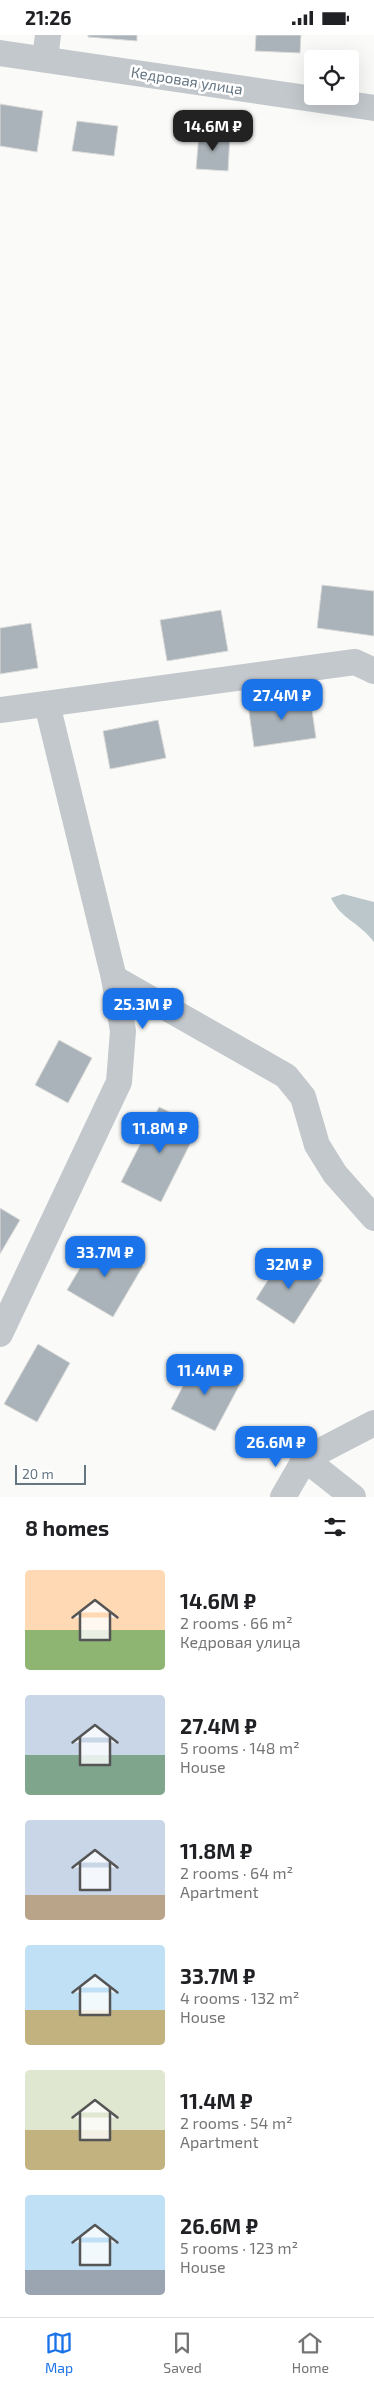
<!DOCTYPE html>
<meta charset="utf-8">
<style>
body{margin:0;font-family:"Exo 2",sans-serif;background:#f2f2f2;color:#202124;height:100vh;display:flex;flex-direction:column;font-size:19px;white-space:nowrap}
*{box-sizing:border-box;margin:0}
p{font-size:16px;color:#757577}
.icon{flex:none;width:28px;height:28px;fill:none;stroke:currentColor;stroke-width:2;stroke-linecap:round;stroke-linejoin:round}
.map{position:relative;height:1462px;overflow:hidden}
.drawer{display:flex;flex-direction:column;background:#fff;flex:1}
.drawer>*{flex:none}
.fabs{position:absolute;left:304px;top:15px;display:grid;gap:10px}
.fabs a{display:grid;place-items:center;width:55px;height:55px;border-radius:5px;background:#fff;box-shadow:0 5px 20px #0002;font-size:25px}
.scale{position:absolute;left:15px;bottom:12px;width:71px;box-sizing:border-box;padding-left:5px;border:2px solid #657683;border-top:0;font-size:14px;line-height:18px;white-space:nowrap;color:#657683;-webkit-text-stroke:4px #fff;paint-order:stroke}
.price{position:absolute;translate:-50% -42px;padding:0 11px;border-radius:10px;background:#1a73e8;color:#fff;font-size:16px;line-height:32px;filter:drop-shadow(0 1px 2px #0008)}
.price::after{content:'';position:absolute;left:50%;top:30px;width:15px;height:11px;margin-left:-8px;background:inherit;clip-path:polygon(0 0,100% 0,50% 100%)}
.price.on{background:#222;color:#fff}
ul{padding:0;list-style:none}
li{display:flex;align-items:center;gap:15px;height:125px;padding:0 25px}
li span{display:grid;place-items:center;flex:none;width:140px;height:100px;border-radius:5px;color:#555}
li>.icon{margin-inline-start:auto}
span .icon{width:60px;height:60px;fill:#fffc;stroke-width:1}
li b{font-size:21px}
h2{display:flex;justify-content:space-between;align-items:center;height:60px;padding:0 25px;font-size:21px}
.status{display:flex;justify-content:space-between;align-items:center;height:35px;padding:0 25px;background:#fff;direction:ltr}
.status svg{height:14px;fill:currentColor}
.tab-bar{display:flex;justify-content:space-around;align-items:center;height:70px;border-top:1px solid #e0e0e0;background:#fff;font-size:14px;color:#757577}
.tab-bar a{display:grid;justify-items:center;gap:2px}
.tab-bar .on{color:#1a73e8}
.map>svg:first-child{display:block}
</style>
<div class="status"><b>21:26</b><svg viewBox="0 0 49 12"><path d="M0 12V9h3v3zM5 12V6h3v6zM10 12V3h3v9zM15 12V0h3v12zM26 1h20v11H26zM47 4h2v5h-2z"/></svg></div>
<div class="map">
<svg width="374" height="1462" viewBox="0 0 374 1462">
<rect width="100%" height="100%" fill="#fafaf8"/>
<path fill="#bbc7cb" d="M343 859 374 867V907C359 887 341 884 331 863Z"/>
<g fill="#aab3b9" stroke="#dcdcda">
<polygon points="88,0 137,0 137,6 88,2"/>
<polygon points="256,0 301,0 300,18 255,16"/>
<polygon points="0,69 43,76 37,117 0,111"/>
<polygon points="77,86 118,91 114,121 72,116"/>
<polygon points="199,98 230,100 228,136 196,134"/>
<polygon points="322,550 374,556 374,601 317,593"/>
<polygon points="221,575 228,616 167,626 160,585"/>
<polygon points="31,588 38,633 0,639 0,593"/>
<polygon points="310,661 316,703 254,712 248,670"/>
<polygon points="158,685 166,723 110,734 103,696"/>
<polygon points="59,1005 92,1023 68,1068 35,1050"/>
<polygon points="159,1072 199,1091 161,1167 121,1147"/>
<polygon points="0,1173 20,1185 0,1219"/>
<polygon points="97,1204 143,1231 113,1282 67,1255"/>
<polygon points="283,1221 322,1245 294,1289 256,1264"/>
<polygon points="38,1309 70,1328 37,1387 4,1369"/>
<polygon points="196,1326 240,1349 215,1396 171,1374"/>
</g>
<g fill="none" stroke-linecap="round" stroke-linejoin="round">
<g stroke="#c3c8cc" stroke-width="26">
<polyline points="0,18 374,73"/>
<polyline points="45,24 48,0"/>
<polyline points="0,675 355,627 374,636"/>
<polyline points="114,943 286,1041 303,1062 317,1110 335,1139 374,1183"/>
<polyline points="0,1299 119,1047 123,996 114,943 47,669"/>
<polyline points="305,1424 353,1462"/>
<polyline points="283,1462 305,1424 374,1388"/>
</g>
</g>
<g text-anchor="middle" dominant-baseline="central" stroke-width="5" stroke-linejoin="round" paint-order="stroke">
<g font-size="15" fill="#657683" stroke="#fff">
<text transform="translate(187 45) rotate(9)">Кедровая улица</text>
</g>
</g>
</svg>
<div class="fabs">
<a><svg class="icon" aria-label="locate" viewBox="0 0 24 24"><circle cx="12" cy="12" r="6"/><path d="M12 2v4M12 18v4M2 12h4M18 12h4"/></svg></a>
</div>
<div class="scale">20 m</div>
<b class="price on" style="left:213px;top:117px">14.6M ₽</b>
<b class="price" style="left:282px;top:686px">27.4M ₽</b>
<b class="price" style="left:143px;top:995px">25.3M ₽</b>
<b class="price" style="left:160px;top:1119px">11.8M ₽</b>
<b class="price" style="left:105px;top:1243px">33.7M ₽</b>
<b class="price" style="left:289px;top:1255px">32M ₽</b>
<b class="price" style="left:205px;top:1361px">11.4M ₽</b>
<b class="price" style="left:276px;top:1433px">26.6M ₽</b>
</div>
<section class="drawer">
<h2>8 homes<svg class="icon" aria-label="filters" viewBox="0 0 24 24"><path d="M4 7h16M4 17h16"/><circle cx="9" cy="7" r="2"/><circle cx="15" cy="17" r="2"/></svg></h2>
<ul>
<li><span style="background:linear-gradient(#ffd9b3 60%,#8fb573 0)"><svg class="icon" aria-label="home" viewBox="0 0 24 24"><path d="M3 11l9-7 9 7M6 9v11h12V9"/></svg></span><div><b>14.6M ₽</b><p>2 rooms · 66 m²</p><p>Кедровая улица</p></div></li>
<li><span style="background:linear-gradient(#c9d6e8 60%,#7fa58c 0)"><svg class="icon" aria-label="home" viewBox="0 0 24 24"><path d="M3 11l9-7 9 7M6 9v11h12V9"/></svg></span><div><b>27.4M ₽</b><p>5 rooms · 148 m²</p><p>House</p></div></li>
<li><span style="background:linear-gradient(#c9d6e8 75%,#b9a48a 0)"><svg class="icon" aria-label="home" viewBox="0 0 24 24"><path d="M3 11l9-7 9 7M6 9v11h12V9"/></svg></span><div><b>11.8M ₽</b><p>2 rooms · 64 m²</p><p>Apartment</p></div></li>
<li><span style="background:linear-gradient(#bfe0f5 65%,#c2b280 0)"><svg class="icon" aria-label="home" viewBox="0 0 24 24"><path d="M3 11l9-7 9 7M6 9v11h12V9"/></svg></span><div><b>33.7M ₽</b><p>4 rooms · 132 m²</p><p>House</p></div></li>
<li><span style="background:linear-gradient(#dfe7d0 60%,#c2b280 0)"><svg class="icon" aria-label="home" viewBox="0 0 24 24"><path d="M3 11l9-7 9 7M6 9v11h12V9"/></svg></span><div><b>11.4M ₽</b><p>2 rooms · 54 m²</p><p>Apartment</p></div></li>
<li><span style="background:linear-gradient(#bfe0f5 75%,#9aa5b1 0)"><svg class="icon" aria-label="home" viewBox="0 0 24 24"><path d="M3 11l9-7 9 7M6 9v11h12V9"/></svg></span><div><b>26.6M ₽</b><p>5 rooms · 123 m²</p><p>House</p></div></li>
</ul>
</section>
<nav class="tab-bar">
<a class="on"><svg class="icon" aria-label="map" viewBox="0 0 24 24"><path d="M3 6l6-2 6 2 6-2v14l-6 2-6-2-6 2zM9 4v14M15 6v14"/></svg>Map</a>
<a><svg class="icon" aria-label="saved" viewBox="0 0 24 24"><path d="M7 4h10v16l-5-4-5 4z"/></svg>Saved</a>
<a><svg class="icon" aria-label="home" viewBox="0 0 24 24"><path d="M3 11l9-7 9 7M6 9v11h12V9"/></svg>Home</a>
</nav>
